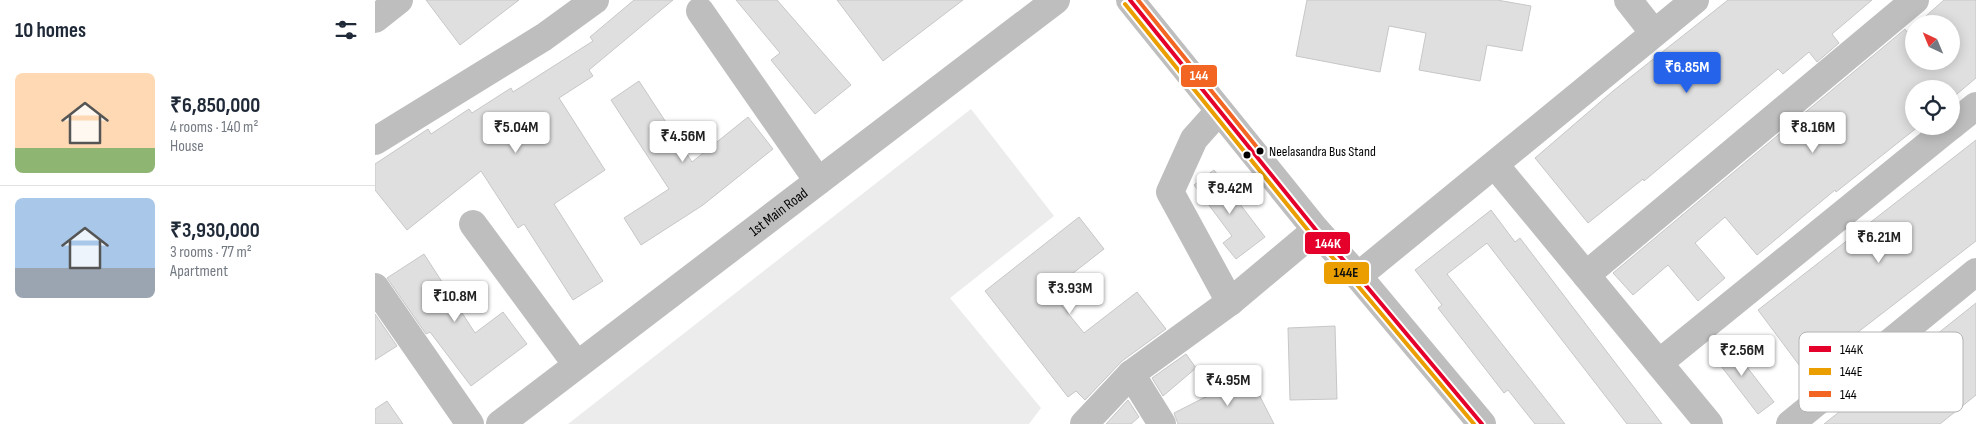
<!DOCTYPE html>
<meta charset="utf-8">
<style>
body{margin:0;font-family:"Sofia Sans Condensed",sans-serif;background:#f2f2f3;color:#1f2937;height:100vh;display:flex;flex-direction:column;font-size:19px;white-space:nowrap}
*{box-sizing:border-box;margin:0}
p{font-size:16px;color:#747a83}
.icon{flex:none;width:28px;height:28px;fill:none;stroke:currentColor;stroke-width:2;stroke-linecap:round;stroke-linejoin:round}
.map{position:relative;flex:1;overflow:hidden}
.drawer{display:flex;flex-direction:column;background:#fff;width:375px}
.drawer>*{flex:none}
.needle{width:32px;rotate:316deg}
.tools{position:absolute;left:1530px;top:15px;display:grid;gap:10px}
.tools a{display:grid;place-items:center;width:55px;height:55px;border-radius:50%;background:#fff;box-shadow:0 2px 12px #0003;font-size:25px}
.price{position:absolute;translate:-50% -42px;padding:0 11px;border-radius:5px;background:#fff;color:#222;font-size:16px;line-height:32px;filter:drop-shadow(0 1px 2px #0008)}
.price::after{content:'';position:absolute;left:50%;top:30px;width:15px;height:11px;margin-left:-8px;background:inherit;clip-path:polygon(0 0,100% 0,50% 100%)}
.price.current{background:#2563eb;color:#fff}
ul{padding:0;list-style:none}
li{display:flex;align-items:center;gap:15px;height:125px;padding:0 15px}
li+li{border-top:1px solid #e0e1e3}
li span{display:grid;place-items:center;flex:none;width:140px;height:100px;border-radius:8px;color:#555}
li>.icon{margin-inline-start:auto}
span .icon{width:60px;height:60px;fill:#fffc;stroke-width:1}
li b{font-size:21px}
h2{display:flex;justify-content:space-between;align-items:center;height:60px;padding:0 15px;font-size:21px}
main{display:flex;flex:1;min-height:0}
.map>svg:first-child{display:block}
</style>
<main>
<section class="drawer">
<h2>10 homes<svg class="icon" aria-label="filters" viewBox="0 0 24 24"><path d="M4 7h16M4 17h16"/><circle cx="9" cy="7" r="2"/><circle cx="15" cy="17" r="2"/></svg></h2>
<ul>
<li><span style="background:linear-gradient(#ffd9b3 75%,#8fb573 0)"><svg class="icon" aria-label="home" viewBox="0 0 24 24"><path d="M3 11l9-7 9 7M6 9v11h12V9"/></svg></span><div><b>₹6,850,000</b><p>4 rooms · 140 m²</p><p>House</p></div></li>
<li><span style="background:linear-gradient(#a9c7e8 70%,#9aa5b1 0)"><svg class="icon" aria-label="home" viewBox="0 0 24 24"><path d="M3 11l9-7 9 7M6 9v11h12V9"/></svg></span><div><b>₹3,930,000</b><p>3 rooms · 77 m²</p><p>Apartment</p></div></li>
</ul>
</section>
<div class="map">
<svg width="1601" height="424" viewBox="0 0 1601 424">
<rect width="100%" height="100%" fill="#fff"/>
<polygon fill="#ececec" points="596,109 679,216 575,298 666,408 654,424 193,424"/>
<g fill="#dfdfdf" stroke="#c7c7c7">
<polygon points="51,0 144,0 85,45"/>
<polygon points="259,0 298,0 214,70 218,76 184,98 230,170 179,204 228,281 198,300 149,224 143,228 106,171 32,230 0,190 0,164 53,129 56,134 94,109 97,113 136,88 138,92 218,41 215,37"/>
<polygon points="361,0 402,0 476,85 440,114 396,60 405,53"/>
<polygon points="462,0 588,0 508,61"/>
<polygon points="932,0 1122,0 1156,6 1147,51 1112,45 1105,81 1044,70 1051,33 1014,26 1005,72 921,56"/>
<polygon points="1353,0 1497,0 1457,34 1464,43 1442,62 1434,52 1408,74 1403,69 1269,181 1268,179 1213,223 1160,158 1238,91"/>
<polygon points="1569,0 1601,0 1601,78 1576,99 1576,89 1539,89 1539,126 1544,126 1461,192 1460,190 1382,255 1350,217 1320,243 1350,278 1323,301 1293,265 1258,295 1238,273 1530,29 1532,32 1539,27 1539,61 1576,61 1576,24 1542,24"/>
<polygon points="264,81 317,162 373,117 398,149 328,205 266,245 249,218 294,189 236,100"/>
<polygon points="1601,140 1601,241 1430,373 1383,310"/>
<polygon points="839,170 890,237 861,259 848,243 857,236 819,185"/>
<polygon points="1116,210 1140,242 1145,238 1287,424 1252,424 1112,243 1072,274 1190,424 1160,424 1133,390 1129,393 1063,308 1067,305 1040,270"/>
<polygon points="704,217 729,249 675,291 709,333 762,292 791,329 747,361 710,400 701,391 693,397 610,291"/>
<polygon points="49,254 100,333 128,312 152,344 96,386 55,332 51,334 12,278"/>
<polygon points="1601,303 1601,395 1565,424 1449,424"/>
<polygon points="0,314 22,346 0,360"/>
<polygon points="960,326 962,399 915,400 913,328"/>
<polygon points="1351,340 1399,402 1383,414 1336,353"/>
<polygon points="811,354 821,368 788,396 777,378"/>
<polygon points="874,375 899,424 803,424 799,413"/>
<polygon points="753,400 764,417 756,424 731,424"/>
<polygon points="12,401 28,424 0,424 0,409"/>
</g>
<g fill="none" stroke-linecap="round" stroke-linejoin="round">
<g stroke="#bebebe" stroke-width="28">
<polyline points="755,0 941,230 983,276 1107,424"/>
<polyline points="1253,0 1279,33"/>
<polyline points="325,11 443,181"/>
<polyline points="0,19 24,0"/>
<polyline points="844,111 819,139 795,192 855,302"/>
<polyline points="1576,126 1601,106"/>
<polyline points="0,141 169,37 220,0"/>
<polyline points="1120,165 1334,424"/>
<polyline points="98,224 202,365"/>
<polyline points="1211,275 1540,0"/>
<polyline points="983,276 1320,0"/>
<polyline points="0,287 95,424"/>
<polyline points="1284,363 1576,126"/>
<polyline points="756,374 787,424"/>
<path id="s1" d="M125 424 681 0"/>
<polyline points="709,424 756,374 855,302 941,230"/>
<polyline points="1415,424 1601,272"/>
</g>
<g stroke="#fff" stroke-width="8">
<polyline id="bus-1" points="755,0 941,230 983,276 1107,424"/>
</g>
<g stroke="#fff" stroke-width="8">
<polyline id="bus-2" points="750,4 936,234 978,280 1099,424"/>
</g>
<g stroke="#fff" stroke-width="8">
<polyline id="bus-3" points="763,0 885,151"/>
</g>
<use href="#bus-1" stroke="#e4002b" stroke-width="4"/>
<use href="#bus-2" stroke="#eb9e00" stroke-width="4"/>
<use href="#bus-3" stroke="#f26522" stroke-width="4"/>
</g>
<g fill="#000" stroke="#fff" stroke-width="2">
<circle cx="885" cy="151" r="4.5"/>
<circle cx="872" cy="155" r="4.5"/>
</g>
<g text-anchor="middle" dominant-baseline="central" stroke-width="5" stroke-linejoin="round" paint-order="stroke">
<g font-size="14" fill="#000" stroke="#fff" text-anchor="start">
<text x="894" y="151">Neelasandra Bus Stand</text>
</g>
<g font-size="15" fill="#000" stroke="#fff">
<text stroke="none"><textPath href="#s1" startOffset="350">1st Main Road</textPath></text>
</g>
</g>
<rect x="1424" y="332" width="164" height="80" rx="8" fill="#fff" stroke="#b2b2b2" stroke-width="1"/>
<rect x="1434" y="346" width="22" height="6" fill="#e4002b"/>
<rect x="1434" y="368" width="22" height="7" fill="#eb9e00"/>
<rect x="1434" y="391" width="22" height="6" fill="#f26522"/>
<g font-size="14" fill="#000">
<text x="1465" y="354">144K</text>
<text x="1465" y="376">144E</text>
<text x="1465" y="399">144</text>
</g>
<g stroke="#fff" stroke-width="2">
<rect x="805" y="64" width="38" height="24" rx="5" fill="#f26522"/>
<rect x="929" y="231" width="47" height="24" rx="5" fill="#e4002b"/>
<rect x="948" y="261" width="47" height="24" rx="5" fill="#eb9e00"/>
</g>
<g font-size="14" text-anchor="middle" font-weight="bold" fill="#fff">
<text x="824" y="80">144</text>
<text x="953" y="248">144K</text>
</g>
<g font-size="14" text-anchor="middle" font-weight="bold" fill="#111">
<text x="971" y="277">144E</text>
</g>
</svg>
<div class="tools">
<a><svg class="needle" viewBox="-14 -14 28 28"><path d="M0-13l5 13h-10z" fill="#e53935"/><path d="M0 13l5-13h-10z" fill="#747a83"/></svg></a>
<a><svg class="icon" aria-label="locate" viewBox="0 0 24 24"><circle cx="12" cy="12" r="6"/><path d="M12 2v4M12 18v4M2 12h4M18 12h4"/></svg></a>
</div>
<b class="price current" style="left:1312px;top:94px">₹6.85M</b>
<b class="price" style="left:141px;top:154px">₹5.04M</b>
<b class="price" style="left:1438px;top:154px">₹8.16M</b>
<b class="price" style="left:308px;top:163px">₹4.56M</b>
<b class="price" style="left:855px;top:215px">₹9.42M</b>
<b class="price" style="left:1504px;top:264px">₹6.21M</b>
<b class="price" style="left:695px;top:315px">₹3.93M</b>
<b class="price" style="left:80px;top:323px">₹10.8M</b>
<b class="price" style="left:1367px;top:377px">₹2.56M</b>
<b class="price" style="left:853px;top:407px">₹4.95M</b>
</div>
</main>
